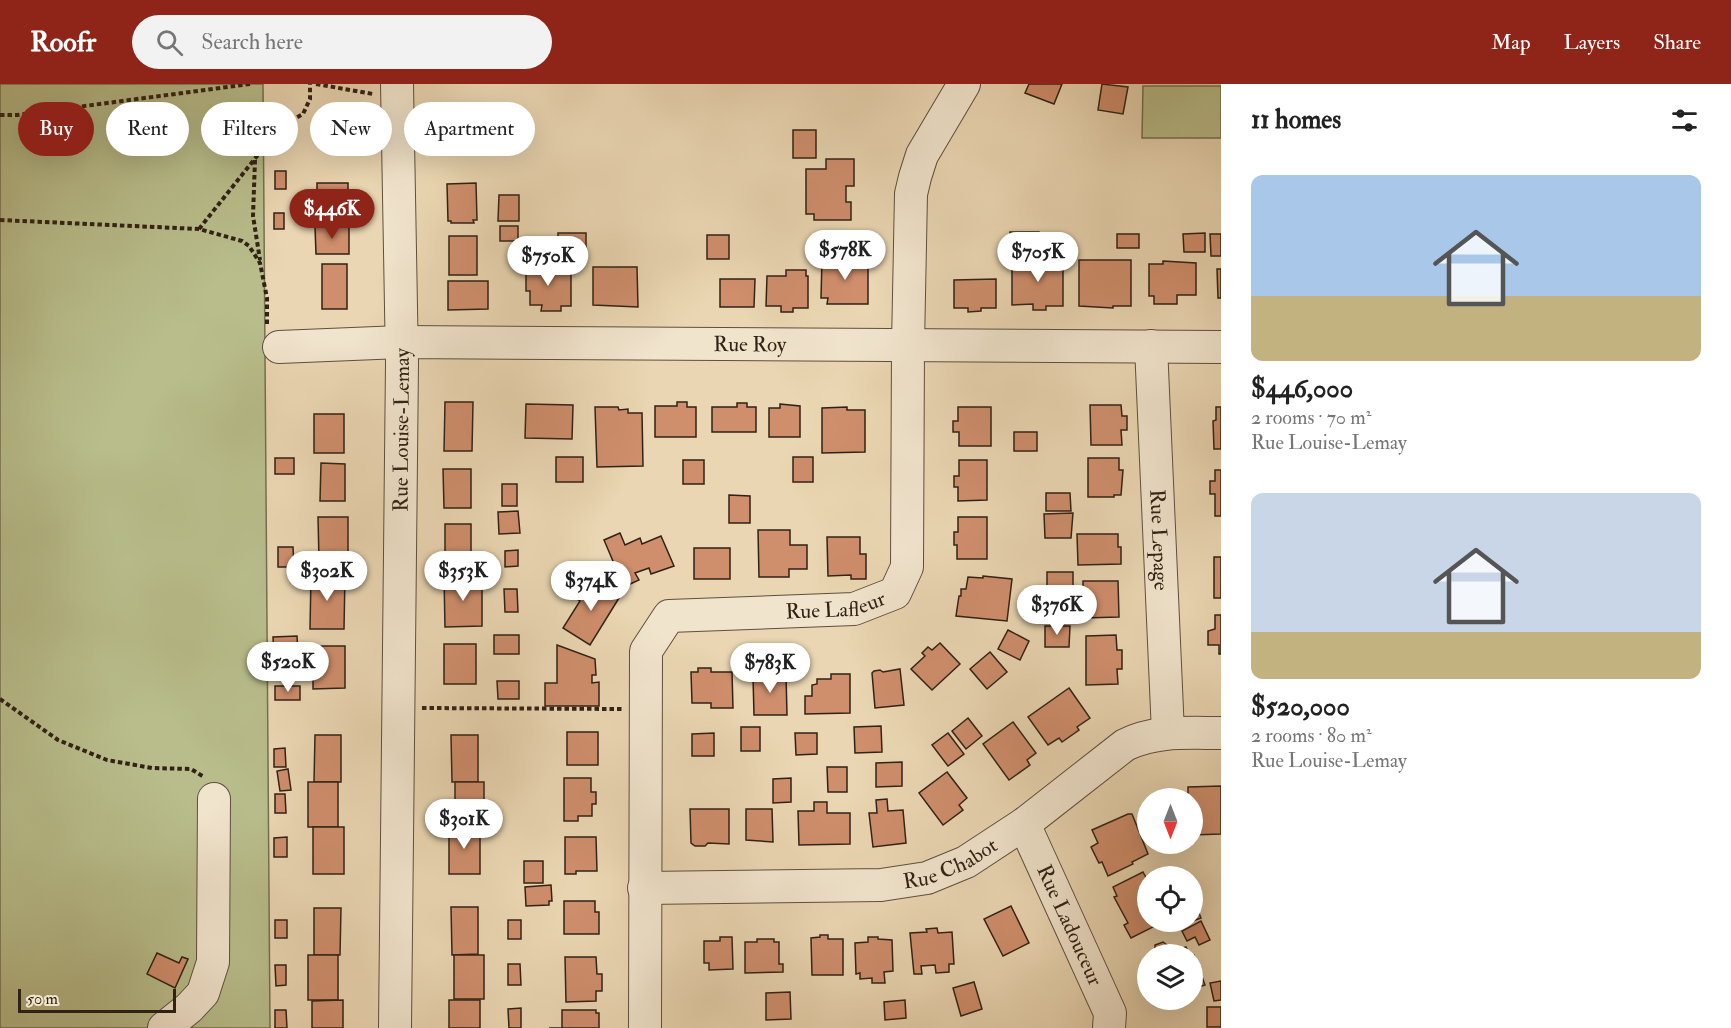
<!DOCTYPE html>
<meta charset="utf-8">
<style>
body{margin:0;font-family:"IM FELL Double Pica",serif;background:#f2f2f2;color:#222;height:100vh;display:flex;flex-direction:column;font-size:22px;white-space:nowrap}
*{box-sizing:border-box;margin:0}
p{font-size:20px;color:#767676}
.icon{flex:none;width:33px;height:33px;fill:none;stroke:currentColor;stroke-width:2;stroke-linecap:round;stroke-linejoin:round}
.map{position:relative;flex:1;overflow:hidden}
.panel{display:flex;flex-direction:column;background:#fff;width:510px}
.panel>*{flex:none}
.banner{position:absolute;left:18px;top:18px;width:570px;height:54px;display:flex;gap:12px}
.needle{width:39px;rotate:180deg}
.fabs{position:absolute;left:1137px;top:704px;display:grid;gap:12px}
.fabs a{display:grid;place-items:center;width:66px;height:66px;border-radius:50%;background:#fff;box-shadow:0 6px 24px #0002;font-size:30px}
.scale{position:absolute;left:18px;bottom:15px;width:158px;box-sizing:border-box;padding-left:6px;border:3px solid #312216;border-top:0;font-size:16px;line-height:21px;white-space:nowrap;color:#312216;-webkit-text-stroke:4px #f1e4cd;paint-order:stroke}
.price{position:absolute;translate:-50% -51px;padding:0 14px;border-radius:21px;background:#fff;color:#222;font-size:20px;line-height:39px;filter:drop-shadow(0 2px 3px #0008)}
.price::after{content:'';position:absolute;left:50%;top:36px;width:18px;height:14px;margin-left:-9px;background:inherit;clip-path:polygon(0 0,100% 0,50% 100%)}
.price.current{background:#8f2418;color:#fff}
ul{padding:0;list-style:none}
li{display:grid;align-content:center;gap:12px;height:318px;padding:0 30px}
li span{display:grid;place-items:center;height:186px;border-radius:12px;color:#555}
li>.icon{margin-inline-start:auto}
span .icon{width:108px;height:108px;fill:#fffc;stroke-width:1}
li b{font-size:26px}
h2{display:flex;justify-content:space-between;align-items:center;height:72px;padding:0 30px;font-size:26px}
.pill{padding:0 21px;border-radius:27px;background:#fff;box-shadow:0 6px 24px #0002;font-size:21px;line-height:54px}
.pill.current{background:#8f2418;color:#fff}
header{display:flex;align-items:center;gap:36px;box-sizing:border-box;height:84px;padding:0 30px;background:#8f2418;color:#fff}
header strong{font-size:28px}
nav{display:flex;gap:33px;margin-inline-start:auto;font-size:21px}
.search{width:420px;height:54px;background:#f2f2f2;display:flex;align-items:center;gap:15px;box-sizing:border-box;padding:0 21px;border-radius:33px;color:#767676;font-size:22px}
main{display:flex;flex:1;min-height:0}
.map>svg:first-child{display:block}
</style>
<header>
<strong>Roofr</strong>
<div class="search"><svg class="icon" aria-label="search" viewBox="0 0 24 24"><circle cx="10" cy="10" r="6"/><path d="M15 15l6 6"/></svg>Search here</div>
<nav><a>Map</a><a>Layers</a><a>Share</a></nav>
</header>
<main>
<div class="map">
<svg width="1221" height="944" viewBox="0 0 1221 944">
<rect width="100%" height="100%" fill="#ead6b2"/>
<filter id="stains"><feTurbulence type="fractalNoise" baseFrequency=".00333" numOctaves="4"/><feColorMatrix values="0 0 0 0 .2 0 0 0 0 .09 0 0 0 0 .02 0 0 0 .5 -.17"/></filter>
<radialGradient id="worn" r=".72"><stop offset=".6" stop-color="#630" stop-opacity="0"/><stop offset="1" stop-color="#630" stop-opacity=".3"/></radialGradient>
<g fill="#b8bd8b" stroke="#747050" stroke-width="1.5">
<polygon points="0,0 263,0 270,944 0,944"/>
<polygon points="1143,2 1221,2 1221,54 1142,54"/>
</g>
<g fill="#cf8e6c" stroke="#312216" stroke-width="1.5">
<polygon points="1029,0 1062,0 1054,20 1025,9"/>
<polygon points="1102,0 1128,3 1123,30 1098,26"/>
<rect x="793" y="46" width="23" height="28"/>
<polygon points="826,75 854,75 854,102 846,102 846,118 851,118 851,136 814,136 814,130 806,130 806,85 826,85"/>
<rect x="275" y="87" width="11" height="18"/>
<rect x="317" y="99" width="31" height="29"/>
<polygon points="476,99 477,136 473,136 474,139 451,139 451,137 448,137 447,100"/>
<polygon points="499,111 519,111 519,137 498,137"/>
<rect x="274" y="129" width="10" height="16"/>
<rect x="500" y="142" width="18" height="15"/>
<polygon points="315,143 349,143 349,170 316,170"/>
<polygon points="1010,148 1039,148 1039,160 1033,160 1033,164 1010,164"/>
<rect x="558" y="149" width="28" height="30"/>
<polygon points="1205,149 1205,168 1184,168 1183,150"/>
<rect x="1117" y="150" width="22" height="14"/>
<polygon points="1210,150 1221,150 1221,172 1211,172"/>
<rect x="707" y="151" width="22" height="24"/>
<rect x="449" y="152" width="28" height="39"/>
<polygon points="822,175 868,175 868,220 827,220 828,214 821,214"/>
<polygon points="1012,175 1063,175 1063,222 1046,222 1046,226 1033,226 1033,220 1012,221"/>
<polygon points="1079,176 1131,176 1131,222 1113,222 1113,224 1079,222"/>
<polygon points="529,177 548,177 548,190 571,190 571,222 561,222 561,227 541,227 542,221 530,221 530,207 526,207 526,190 529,190"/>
<polygon points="1163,177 1196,179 1196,211 1177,211 1177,220 1154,220 1154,212 1149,212 1149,180 1163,180"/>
<rect x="322" y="180" width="25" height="45"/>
<polygon points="593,183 637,183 638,223 593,221"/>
<polygon points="1217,185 1221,185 1221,214 1218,214"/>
<polygon points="786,186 806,186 806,192 808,192 808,224 793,224 793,228 781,228 781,222 766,222 767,192 786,192"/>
<polygon points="720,195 755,195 754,223 720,223"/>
<polygon points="996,195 996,224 981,224 981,227 968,228 968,224 954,224 954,196"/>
<polygon points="448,197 488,197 488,225 448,226"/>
<polygon points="445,318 473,318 472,367 444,367"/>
<polygon points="677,318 687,318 687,323 696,323 696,353 655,353 655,322 677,322"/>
<polygon points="737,319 747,319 747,323 756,323 756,348 712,348 712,323 737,323"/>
<polygon points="526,320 573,321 572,355 525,354"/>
<polygon points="780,320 800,322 800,353 769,353 769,324 780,324"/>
<polygon points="1090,321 1121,321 1122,332 1127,332 1127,346 1121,346 1122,361 1091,361"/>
<polygon points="595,323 618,323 619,326 628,325 628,329 642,329 643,382 597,383"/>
<polygon points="847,323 847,326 865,326 865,368 822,369 822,324"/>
<polygon points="958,323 991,323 991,362 959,362 959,348 953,348 953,337 958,337"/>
<polygon points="1216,323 1221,323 1221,365 1214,365 1213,337 1216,336"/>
<rect x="314" y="330" width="30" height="39"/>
<rect x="1014" y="348" width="23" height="19"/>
<rect x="556" y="373" width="27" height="25"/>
<rect x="793" y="373" width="20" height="25"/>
<rect x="275" y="374" width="19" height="16"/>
<polygon points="1088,374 1119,374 1119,386 1123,386 1121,411 1114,411 1114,413 1088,413"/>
<rect x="683" y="376" width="21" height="24"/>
<polygon points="959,376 987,376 987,416 958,417 958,403 954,403 954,392 959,392"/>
<polygon points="321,379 345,380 345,417 320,417"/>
<polygon points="443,385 471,385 471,424 444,424"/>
<polygon points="1215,386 1221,386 1221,432 1215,432 1215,410 1210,410 1210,397 1215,397"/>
<rect x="502" y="400" width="15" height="22"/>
<polygon points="1046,409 1070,409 1071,427 1046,427"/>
<polygon points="729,411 750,412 750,439 729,439"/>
<polygon points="518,427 520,449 499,450 498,428"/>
<polygon points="1073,429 1071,454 1045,454 1044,430"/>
<polygon points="318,433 348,433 348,476 319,476"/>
<polygon points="958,433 987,433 987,475 957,475 957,461 954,461 954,448 958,448"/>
<rect x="445" y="440" width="26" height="42"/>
<polygon points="758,446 790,446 790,461 807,461 807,485 789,485 789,493 759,493"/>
<polygon points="620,449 625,461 640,454 642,460 661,452 674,482 651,490 649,484 635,489 639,496 624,503 604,456"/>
<polygon points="1077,450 1118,450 1118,463 1121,463 1121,480 1078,481"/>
<polygon points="827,453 860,453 860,470 866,470 866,495 851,495 851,491 828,492"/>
<polygon points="278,463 293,463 294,483 278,483"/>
<rect x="694" y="464" width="36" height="31"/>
<polygon points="518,466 518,482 505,483 505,467"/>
<rect x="1214" y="473" width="7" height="41"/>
<rect x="1047" y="488" width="26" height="21"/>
<polygon points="311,491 345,492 344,545 310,545"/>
<polygon points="983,492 1012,495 1007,537 956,532 959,512 961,512 961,505 966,505 968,493 983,494"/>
<polygon points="444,493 482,493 482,542 445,543"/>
<polygon points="589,496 619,514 590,561 563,544 580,517 577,515"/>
<polygon points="1083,497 1118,497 1119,533 1083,534"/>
<polygon points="504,505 517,505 518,528 505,528"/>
<polygon points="1215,531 1221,531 1221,570 1219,570 1219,561 1208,561 1208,547 1215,545"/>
<polygon points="1045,542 1070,542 1069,563 1045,563"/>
<polygon points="1008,546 1029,557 1020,576 998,565"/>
<rect x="494" y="551" width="25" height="19"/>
<polygon points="1116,551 1117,566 1122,566 1122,585 1117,585 1118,600 1086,601 1086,552"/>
<polygon points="297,552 298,571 274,572 273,553"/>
<polygon points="940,559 960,580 932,606 911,585 925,572 922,569 928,563 932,566"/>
<rect x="444" y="560" width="32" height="40"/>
<polygon points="557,561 595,575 596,591 592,591 592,599 599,598 599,622 545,622 545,599 557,599"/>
<polygon points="313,562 345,562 345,604 313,605"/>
<polygon points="990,568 1007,588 987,605 970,585"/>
<polygon points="698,584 711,584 711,588 732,588 733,624 711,624 711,619 692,619 691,588 698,588"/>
<polygon points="900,585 904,621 875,624 872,589 874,587 880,586 883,588"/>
<polygon points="757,588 764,588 768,591 786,590 787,631 754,631 753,593"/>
<polygon points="831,590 850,590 850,629 805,630 805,612 812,612 812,601 817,600 817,595 831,595"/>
<polygon points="497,597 519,597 519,615 498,615"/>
<rect x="275" y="602" width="25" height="14"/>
<polygon points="1069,604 1090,634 1077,643 1079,646 1062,658 1059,654 1048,661 1028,633"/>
<polygon points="968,634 982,652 966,665 952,647"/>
<polygon points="1013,638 1036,669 1027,676 1030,681 1009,696 983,660"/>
<polygon points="881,642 882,668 855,669 854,643"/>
<rect x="741" y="643" width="19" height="24"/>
<rect x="567" y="648" width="31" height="33"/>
<polygon points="714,649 714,672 692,672 692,650"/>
<polygon points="795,649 817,649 817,670 796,671"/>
<polygon points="948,649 964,670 948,682 932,661"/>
<polygon points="315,651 341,651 341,698 314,698"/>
<polygon points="451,651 478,651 478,698 452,698"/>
<polygon points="285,664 286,683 274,683 274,665"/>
<polygon points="902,678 902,702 876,703 876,679"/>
<polygon points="827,683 847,683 847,708 828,708"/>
<polygon points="288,685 291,706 280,707 277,687"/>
<polygon points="947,688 967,714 959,721 963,726 943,741 919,709"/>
<polygon points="564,694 591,694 591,708 596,708 596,720 592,720 592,732 578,732 578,737 564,737"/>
<polygon points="791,694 791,718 773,719 773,695"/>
<rect x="308" y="698" width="30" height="45"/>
<rect x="455" y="698" width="29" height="45"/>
<polygon points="1221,702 1221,750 1192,751 1192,714 1188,714 1188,703"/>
<polygon points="275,710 285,710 286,729 275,729"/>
<polygon points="887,715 888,727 903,726 906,759 873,763 869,729 877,729 876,716"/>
<polygon points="814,718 827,718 827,729 850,729 850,760 799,761 798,727 814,727"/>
<polygon points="690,725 729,725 729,760 708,759 705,762 695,762 691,759"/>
<polygon points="746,725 772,725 773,758 746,756"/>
<polygon points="1128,730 1132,730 1148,770 1132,778 1133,780 1108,792 1102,778 1099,779 1091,763 1098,759 1092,746"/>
<rect x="313" y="743" width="31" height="47"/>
<rect x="449" y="743" width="31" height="47"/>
<polygon points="287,753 287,773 274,773 274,754"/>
<polygon points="565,753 596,753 597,787 576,787 576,790 565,790"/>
<rect x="524" y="777" width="19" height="22"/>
<polygon points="1143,788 1148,797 1148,837 1153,837 1155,842 1131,854 1124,841 1128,839 1114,813 1117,812 1113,803"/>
<polygon points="551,801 552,817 549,817 549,821 526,822 525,803"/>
<polygon points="564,817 595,817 595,828 599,828 599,850 564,850"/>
<polygon points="1195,819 1201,834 1190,838 1192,837 1192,820"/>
<polygon points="1011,822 1029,859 1003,872 984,835"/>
<polygon points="451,823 478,823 478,870 452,871"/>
<polygon points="314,824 341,824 340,871 314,871"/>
<rect x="275" y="836" width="12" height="18"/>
<rect x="508" y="836" width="13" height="19"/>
<polygon points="1201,837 1210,856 1199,861 1195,853 1187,857 1182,847"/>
<polygon points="937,844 938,849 952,848 954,880 949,880 949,888 936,889 935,881 921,882 922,890 914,890 910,849 927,848 926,845"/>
<polygon points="820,851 828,851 828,855 843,855 843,891 812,891 811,854 820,853"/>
<polygon points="720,853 732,853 733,885 709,886 709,879 704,879 704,857 720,857"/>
<polygon points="868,853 878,853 878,855 892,856 893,887 884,888 885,899 872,899 872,894 860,895 860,889 856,890 855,859 868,858"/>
<polygon points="757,855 774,855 774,858 779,858 779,880 783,880 783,888 745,889 745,858 757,858"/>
<polygon points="1163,858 1167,861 1170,868 1186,863 1189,870 1155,870 1155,861"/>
<polygon points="157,869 179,879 182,873 188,875 175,904 147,890"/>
<rect x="308" y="871" width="30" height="45"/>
<rect x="454" y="871" width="30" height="44"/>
<polygon points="1194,871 1205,901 1192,905 1192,872"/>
<polygon points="565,873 596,873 597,890 602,890 602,907 596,907 596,917 566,918"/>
<polygon points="508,880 520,880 521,901 508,901"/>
<polygon points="275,881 286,881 286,901 276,902"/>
<polygon points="1221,897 1221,916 1214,917 1210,899"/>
<polygon points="974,898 982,925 961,932 953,904"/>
<polygon points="790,908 791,935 766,936 766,909"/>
<polygon points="343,916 343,944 312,944 312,917"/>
<rect x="449" y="916" width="31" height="28"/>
<polygon points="905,916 906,934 885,936 884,918"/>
<rect x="1207" y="923" width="14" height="20"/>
<polygon points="521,924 521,944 509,944 508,925"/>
<polygon points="275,926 286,926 287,944 275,944"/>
<polygon points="562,926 596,926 596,929 599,929 599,944 549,944 562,944"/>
</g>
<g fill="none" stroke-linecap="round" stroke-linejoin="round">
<g stroke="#5f4f3d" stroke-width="34">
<g id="minor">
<path id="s1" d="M1151 262 1168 649"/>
<path id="s2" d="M279 263 401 258 1221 263"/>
<path id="s3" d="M1024 740 1110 929 1109 944"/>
<path id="s4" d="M644 804 881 801 927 794 966 778 1024 740 1125 661C1155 646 1188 649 1221 649"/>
<polyline points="164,944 189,924 203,909 213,878 214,715"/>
<path id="s5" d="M395 944 402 279 397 0"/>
<path id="s6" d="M645 944 646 567 669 532 854 525 895 509 907 483 908 261 911 110 915 93 922 71 964 0"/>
</g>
</g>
<g stroke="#312216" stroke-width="4" stroke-dasharray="4.5 3" stroke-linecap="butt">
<polyline points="316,0 373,10"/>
<polyline points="0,31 17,31 250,0"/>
<polyline points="255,76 253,132 260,176"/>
<polyline points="0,136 199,145 242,157 249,162 260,179 267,214 267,242"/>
<polyline points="199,145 280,43 303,30 310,15 310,0"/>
<polyline points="0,615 58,656 107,676 152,684 191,685 204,693"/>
<polyline points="422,624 622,625"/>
</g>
<use href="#minor" stroke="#f1e4cd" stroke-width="32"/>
</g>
<g text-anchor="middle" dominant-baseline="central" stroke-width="5" stroke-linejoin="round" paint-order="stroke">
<g font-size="21" fill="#312216" stroke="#f1e4cd">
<text stroke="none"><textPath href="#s2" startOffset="471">Rue Roy</textPath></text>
<text stroke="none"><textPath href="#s5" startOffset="598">Rue Louise-Lemay</textPath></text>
<text stroke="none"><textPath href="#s1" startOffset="194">Rue Lepage</textPath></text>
<text stroke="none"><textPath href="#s6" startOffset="586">Rue Lafleur</textPath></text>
<text stroke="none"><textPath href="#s4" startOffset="310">Rue Chabot</textPath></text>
<text stroke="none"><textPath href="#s3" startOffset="111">Rue Ladouceur</textPath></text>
</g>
</g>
<rect width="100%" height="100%" filter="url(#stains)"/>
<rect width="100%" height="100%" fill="url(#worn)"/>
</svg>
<div class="fabs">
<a><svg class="needle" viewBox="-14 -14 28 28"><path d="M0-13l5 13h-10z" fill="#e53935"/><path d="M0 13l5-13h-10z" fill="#767676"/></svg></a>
<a><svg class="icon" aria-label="locate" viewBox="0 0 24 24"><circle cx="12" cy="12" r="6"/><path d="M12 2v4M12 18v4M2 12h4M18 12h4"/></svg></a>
<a><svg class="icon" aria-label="layers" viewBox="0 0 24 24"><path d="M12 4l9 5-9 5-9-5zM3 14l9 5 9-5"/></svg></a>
</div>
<div class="scale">50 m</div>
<b class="price current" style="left:332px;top:156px">$446K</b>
<b class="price" style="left:845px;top:197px">$578K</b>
<b class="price" style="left:1038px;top:199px">$705K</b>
<b class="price" style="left:548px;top:203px">$750K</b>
<b class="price" style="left:327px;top:518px">$302K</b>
<b class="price" style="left:463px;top:518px">$353K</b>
<b class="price" style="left:591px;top:528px">$374K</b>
<b class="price" style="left:1057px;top:552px">$376K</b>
<b class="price" style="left:288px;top:609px">$520K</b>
<b class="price" style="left:770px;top:610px">$783K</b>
<b class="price" style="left:464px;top:766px">$301K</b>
<div class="banner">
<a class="pill current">Buy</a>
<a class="pill">Rent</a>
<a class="pill">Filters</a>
<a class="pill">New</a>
<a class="pill">Apartment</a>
</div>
</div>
<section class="panel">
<h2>11 homes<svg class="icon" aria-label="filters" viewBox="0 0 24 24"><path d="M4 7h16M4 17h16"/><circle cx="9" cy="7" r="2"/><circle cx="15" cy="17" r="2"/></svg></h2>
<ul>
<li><span style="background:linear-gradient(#a9c7e8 65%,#c2b280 0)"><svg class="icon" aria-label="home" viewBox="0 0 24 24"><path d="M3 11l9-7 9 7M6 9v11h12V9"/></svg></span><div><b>$446,000</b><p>2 rooms · 70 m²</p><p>Rue Louise-Lemay</p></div></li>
<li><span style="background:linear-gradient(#c9d6e8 75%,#c2b280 0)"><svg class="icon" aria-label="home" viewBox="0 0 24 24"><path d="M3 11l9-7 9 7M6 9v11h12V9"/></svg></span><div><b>$520,000</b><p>2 rooms · 80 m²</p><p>Rue Louise-Lemay</p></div></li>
</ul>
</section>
</main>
